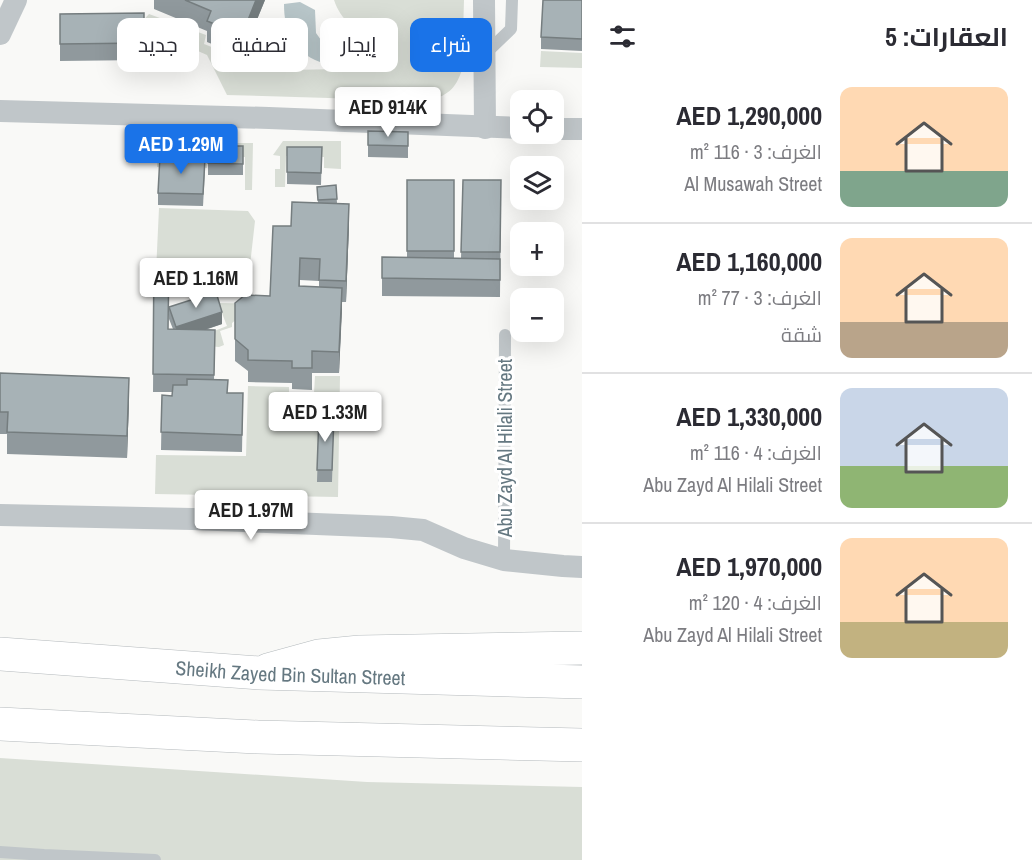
<!DOCTYPE html>
<html lang="ar">
<meta charset="utf-8">
<style>
body{margin:0;font-family:"Archivo Narrow",Cairo,sans-serif;background:#f7f7f7;color:#2b2b33;direction:rtl;height:100vh;display:flex;flex-direction:column;font-size:22px;white-space:nowrap}
*{box-sizing:border-box;margin:0}
p{font-size:20px;color:#7c7c81}
.icon{flex:none;width:33px;height:33px;fill:none;stroke:currentColor;stroke-width:2;stroke-linecap:round;stroke-linejoin:round}
.map{position:relative;flex:1;overflow:hidden;direction:ltr}
.sheet{display:flex;flex-direction:column;background:#fff;width:450px}
.sheet>*{flex:none}
.guide{position:absolute;left:18px;top:18px;width:474px;height:54px;direction:rtl;display:flex;gap:12px}
.controls{position:absolute;left:510px;top:90px;display:grid;gap:12px}
.controls a{display:grid;place-items:center;width:54px;height:54px;border-radius:12px;background:#fff;box-shadow:0 6px 24px #0002;font-size:30px}
.price{position:absolute;translate:-50% -51px;padding:0 14px;border-radius:6px;background:#fff;color:#222;font-size:20px;line-height:39px;filter:drop-shadow(0 2px 3px #0008)}
.price::after{content:'';position:absolute;left:50%;top:36px;width:18px;height:14px;margin-left:-9px;background:inherit;clip-path:polygon(0 0,100% 0,50% 100%)}
.price.on{background:#1a73e8;color:#fff}
ul{padding:0;list-style:none}
li{display:flex;align-items:center;gap:18px;height:150px;padding:0 24px}
li+li{border-top:2px solid #e1e1e2}
li span{display:grid;place-items:center;flex:none;width:168px;height:120px;border-radius:12px;color:#555}
li>.icon{margin-inline-start:auto}
span .icon{width:72px;height:72px;fill:#fffc;stroke-width:1}
li b{font-size:26px}
h2{display:flex;justify-content:space-between;align-items:center;height:72px;padding:0 24px;font-size:26px}
.tag{padding:0 21px;border-radius:12px;background:#fff;box-shadow:0 6px 24px #0002;font-size:21px;line-height:54px}
.tag.on{background:#1a73e8;color:#fff}
main{display:flex;flex:1;min-height:0}
.map>svg:first-child{display:block}
</style>
<main>
<section class="sheet">
<h2>العقارات: 5<svg class="icon" aria-label="filters" viewBox="0 0 24 24"><path d="M4 7h16M4 17h16"/><circle cx="9" cy="7" r="2"/><circle cx="15" cy="17" r="2"/></svg></h2>
<ul>
<li><span style="background:linear-gradient(#ffd9b3 70%,#7fa58c 0)"><svg class="icon" aria-label="home" viewBox="0 0 24 24"><path d="M3 11l9-7 9 7M6 9v11h12V9"/></svg></span><div><b>AED 1,290,000</b><p>الغرف: 3 · 116 m²</p><p>Al Musawah Street</p></div></li>
<li><span style="background:linear-gradient(#ffd9b3 70%,#b9a48a 0)"><svg class="icon" aria-label="home" viewBox="0 0 24 24"><path d="M3 11l9-7 9 7M6 9v11h12V9"/></svg></span><div><b>AED 1,160,000</b><p>الغرف: 3 · 77 m²</p><p>شقة</p></div></li>
<li><span style="background:linear-gradient(#c9d6e8 65%,#8fb573 0)"><svg class="icon" aria-label="home" viewBox="0 0 24 24"><path d="M3 11l9-7 9 7M6 9v11h12V9"/></svg></span><div><b>AED 1,330,000</b><p>الغرف: 4 · 116 m²</p><p>Abu Zayd Al Hilali Street</p></div></li>
<li><span style="background:linear-gradient(#ffd9b3 70%,#c2b280 0)"><svg class="icon" aria-label="home" viewBox="0 0 24 24"><path d="M3 11l9-7 9 7M6 9v11h12V9"/></svg></span><div><b>AED 1,970,000</b><p>الغرف: 4 · 120 m²</p><p>Abu Zayd Al Hilali Street</p></div></li>
</ul>
</section>
<div class="map">
<svg width="582" height="860" viewBox="0 0 582 860">
<rect width="100%" height="100%" fill="#f9f9f7"/>
<g fill="#d9ded6">
<path d="M334 0H464L462 70C455 90 448 95 428 101L227 95 207 55 139 25 149 14 206 35 204 44 245 60 256 36 290 70 339 69 342 31C356 41 374 44 389 37L387 28C361 35 343 26 334 0Z"/>
<polygon points="541,51 582,53 582,68 540,67"/>
<polygon points="158,133 204,134 204,143 253,143 252,190 245,190 245,157 207,156 207,168 157,167"/>
<polygon points="283,141 341,141 341,169 324,168 324,157 286,156 285,187 275,187 275,169 280,169 280,156 273,155"/>
<polygon points="159,208 248,211 255,221 248,283 237,290 172,288 172,273 156,272"/>
<polygon points="218,303 269,304 243,314 232,323 232,327 220,331 224,345 219,347 181,344 227,326"/>
<polygon points="315,376 340,376 338,497 155,494 156,455 246,456 248,386 289,387 289,392 314,393"/>
<polygon points="0,758 367,782 582,787 582,860 0,860"/>
</g>
<path fill="#b8c6c9" d="M300 2 315 10 316 33 326 47 320 62C293 52 284 31 284 4Z"/>
<g fill="none" stroke-linecap="round" stroke-linejoin="round">
<g stroke="#b4babd" stroke-width="34">
<polyline id="primary" points="268,670 319,656 360,652 582,648"/>
</g>
<g stroke="#b4b9bc" stroke-width="34">
<g id="highway">
<path id="s1" d="M0 654 259 673 582 682"/>
<polyline points="0,724 258,737 582,745"/>
</g>
</g>
<g stroke="#c0c6c9" stroke-width="12">
<polyline points="485,54 511,29 512,0"/>
<polyline points="504,560 505,335"/>
<polyline points="0,852 44,855 155,860"/>
</g>
<g stroke="#c0c6c9" stroke-width="22">
<polyline points="484,0 485,128"/>
<polyline points="0,34 16,0"/>
<polyline points="0,111 269,118 520,128"/>
<polyline points="554,129 582,129"/>
<polyline points="0,515 192,519 391,527 423,530 464,548 504,560 563,566 582,567"/>
</g>
<use href="#primary" stroke="#fff" stroke-width="33"/>
<use href="#highway" stroke="#fff" stroke-width="33"/>
</g>
<g fill="#90999d" fill-rule="evenodd">
<polygon points="154,0 265,0 242,56 207,42 207,31 154,9"/>
<polygon points="582,0 582,51 541,49 541,37"/>
<polygon points="144,13 144,60 60,61 60,14"/>
<polygon points="368,131 408,132 408,158 368,157"/>
<rect x="208" y="146" width="35" height="29"/>
<polygon points="287,147 322,147 321,185 287,184"/>
<polygon points="205,170 203,206 158,205 158,193"/>
<polygon points="407,180 454,180 454,258 461,258 463,180 501,180 500,297 382,296 382,257 407,257"/>
<path d="M336 185 337 203 349 225 346 302H342L339 373H312V390L292 389V383L248 382V371L235 361V303L270 296 291 226 318 203 317 187ZM300 280 319 281V287L300 286Z"/>
<polygon points="154,259 168,329 173,329 169,319 169,307 222,324 205,330 215,330 214,380 228,393 243,393 242,452 161,450 162,395 172,396 173,392 153,392"/>
<rect x="219" y="261" width="17" height="23"/>
<polygon points="0,373 129,399 127,458 7,454 7,434 0,434"/>
<polygon points="319,415 334,416 332,482 317,482"/>
</g>
<g fill="#757d7f">
<polygon points="256,0 265,0 242,56 242,35"/>
<polygon points="349,204 349,225 346,302 346,281"/>
<polygon points="342,288 342,310 339,373 339,352"/>
<polygon points="222,312 222,324 176,339 176,327"/>
<polygon points="129,378 129,399 127,458 127,436"/>
</g>
<g fill="#a7b2b6" stroke="#757d7f" stroke-width="1.5">
<polygon points="185,0 256,0 242,35 207,21 211,11"/>
<polygon points="543,0 582,0 582,39 541,37"/>
<polygon points="144,13 144,43 60,44 60,14"/>
<polygon points="368,131 408,132 408,146 368,145"/>
<polygon points="208,146 243,146 243,164 208,163"/>
<polygon points="287,147 322,147 321,173 287,172"/>
<polygon points="160,156 205,158 203,194 158,193"/>
<rect x="407" y="180" width="47" height="71"/>
<polygon points="463,180 501,180 500,252 461,252"/>
<polygon points="336,185 337,199 318,200 317,187"/>
<polygon points="292,202 349,204 346,281 319,280 320,259 300,258 299,286 342,288 339,352 312,351 312,368 292,368 292,361 248,360 248,350 235,339 235,303 245,295 270,296 273,226 291,226"/>
<polygon points="382,257 500,259 500,280 382,278"/>
<polygon points="154,259 169,260 168,329 215,330 214,375 153,374"/>
<polygon points="219,261 236,261 236,278 219,277"/>
<polygon points="216,292 222,312 176,327 169,307"/>
<polygon points="0,373 129,378 127,436 7,432 8,412 0,412"/>
<polygon points="187,379 228,380 227,393 243,393 242,435 161,432 162,395 172,396 173,385 187,385"/>
<polygon points="319,415 334,416 332,470 317,470"/>
</g>
<g text-anchor="middle" dominant-baseline="central" stroke-width="6" stroke-linejoin="round" paint-order="stroke">
<g font-size="20" fill="#657881" stroke="#fff">
<text transform="translate(504 448) rotate(-90)">Abu Zayd Al Hilali Street</text>
<text stroke="none"><textPath href="#s1" startOffset="291">Sheikh Zayed Bin Sultan Street</textPath></text>
</g>
</g>
</svg>
<div class="controls">
<a><svg class="icon" aria-label="locate" viewBox="0 0 24 24"><circle cx="12" cy="12" r="6"/><path d="M12 2v4M12 18v4M2 12h4M18 12h4"/></svg></a>
<a><svg class="icon" aria-label="layers" viewBox="0 0 24 24"><path d="M12 4l9 5-9 5-9-5zM3 14l9 5 9-5"/></svg></a>
<a>+</a>
<a>−</a>
</div>
<b class="price" style="left:388px;top:138px">AED 914K</b>
<b class="price on" style="left:181px;top:175px">AED 1.29M</b>
<b class="price" style="left:196px;top:309px">AED 1.16M</b>
<b class="price" style="left:325px;top:443px">AED 1.33M</b>
<b class="price" style="left:251px;top:541px">AED 1.97M</b>
<div class="guide">
<a class="tag on">شراء</a>
<a class="tag">إيجار</a>
<a class="tag">تصفية</a>
<a class="tag">جديد</a>
</div>
</div>
</main>
